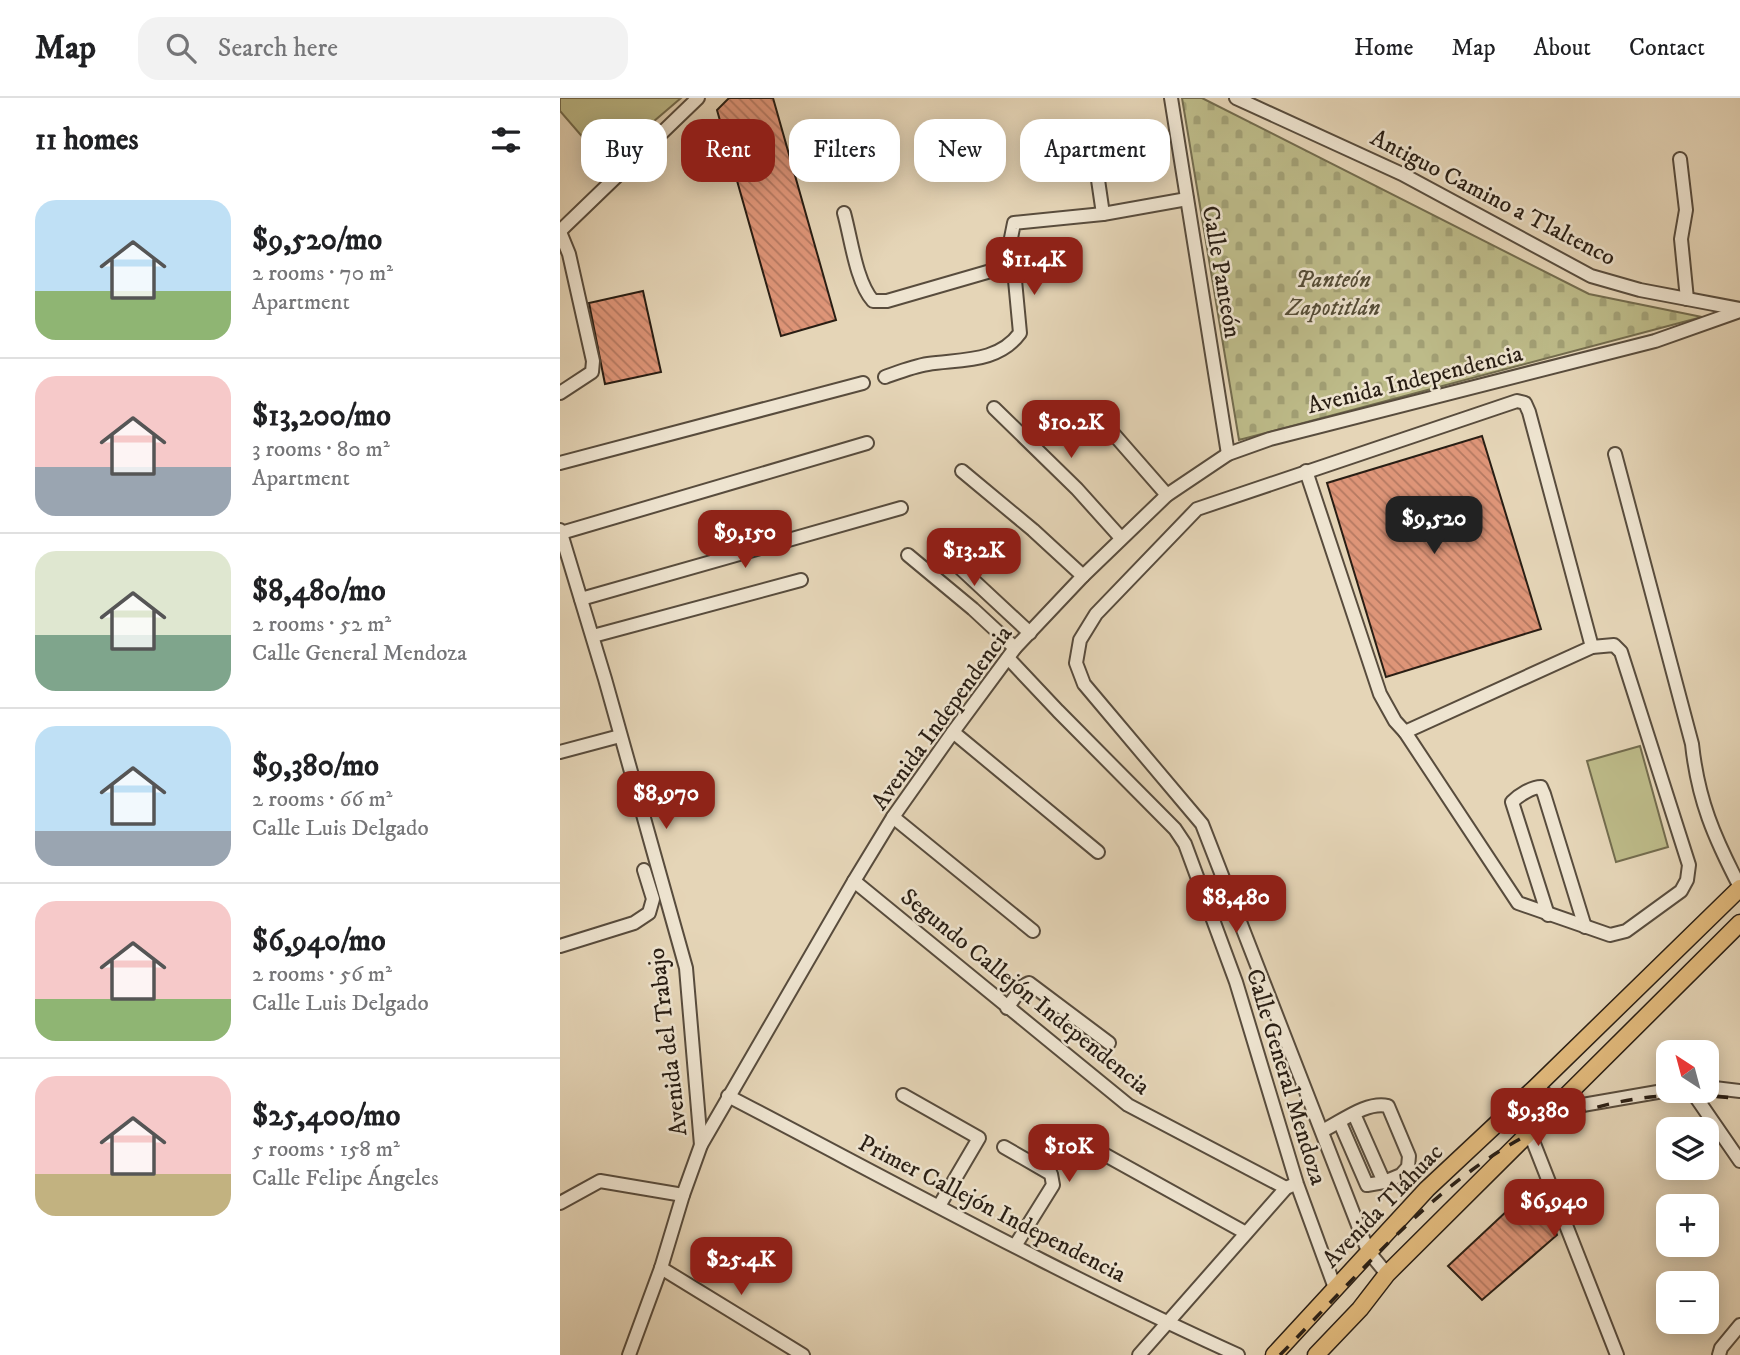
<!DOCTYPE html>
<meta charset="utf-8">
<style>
body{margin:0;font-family:"IM FELL DW Pica",serif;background:#f2f2f2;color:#202124;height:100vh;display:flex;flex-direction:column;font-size:26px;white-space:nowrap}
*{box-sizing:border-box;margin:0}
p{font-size:23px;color:#757577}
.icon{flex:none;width:38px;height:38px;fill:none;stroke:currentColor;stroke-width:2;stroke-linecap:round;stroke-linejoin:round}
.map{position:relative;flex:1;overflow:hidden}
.panel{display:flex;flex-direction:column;background:#fff;width:560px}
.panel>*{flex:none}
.top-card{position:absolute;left:21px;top:21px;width:665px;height:63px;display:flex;gap:14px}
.needle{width:46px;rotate:324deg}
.buttons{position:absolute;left:1096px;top:942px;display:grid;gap:14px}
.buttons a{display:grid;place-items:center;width:63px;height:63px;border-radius:14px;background:#fff;box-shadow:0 4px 18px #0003;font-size:35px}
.price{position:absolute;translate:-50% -60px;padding:0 16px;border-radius:14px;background:#8f2418;color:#fff;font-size:23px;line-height:46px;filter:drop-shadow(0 2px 4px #0008)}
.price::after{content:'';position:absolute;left:50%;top:42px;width:21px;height:16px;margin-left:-10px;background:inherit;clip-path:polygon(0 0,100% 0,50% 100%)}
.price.current{background:#222;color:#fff}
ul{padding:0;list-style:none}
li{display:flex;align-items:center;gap:21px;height:175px;padding:0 35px}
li+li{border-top:2px solid #e0e0e0}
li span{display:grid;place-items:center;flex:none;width:196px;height:140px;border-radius:21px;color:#555}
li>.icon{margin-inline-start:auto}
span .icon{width:84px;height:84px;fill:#fffc;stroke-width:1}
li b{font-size:30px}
h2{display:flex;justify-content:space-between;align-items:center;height:84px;padding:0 35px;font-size:30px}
.tag{padding:0 24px;border-radius:21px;background:#fff;box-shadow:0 4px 18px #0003;font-size:24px;line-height:63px}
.tag.current{background:#8f2418;color:#fff}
header{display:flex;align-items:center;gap:42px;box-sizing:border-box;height:98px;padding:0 35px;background:#fff;border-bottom:2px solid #e0e0e0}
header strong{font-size:33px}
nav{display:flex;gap:38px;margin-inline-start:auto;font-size:24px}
.search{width:490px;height:63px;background:#f2f2f2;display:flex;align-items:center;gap:18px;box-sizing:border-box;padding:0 24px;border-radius:21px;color:#757577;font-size:26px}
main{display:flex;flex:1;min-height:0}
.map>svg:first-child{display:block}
</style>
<header>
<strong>Map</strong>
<div class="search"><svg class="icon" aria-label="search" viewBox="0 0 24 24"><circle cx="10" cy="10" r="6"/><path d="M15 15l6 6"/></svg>Search here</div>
<nav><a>Home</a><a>Map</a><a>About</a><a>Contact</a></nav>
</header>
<main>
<section class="panel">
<h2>11 homes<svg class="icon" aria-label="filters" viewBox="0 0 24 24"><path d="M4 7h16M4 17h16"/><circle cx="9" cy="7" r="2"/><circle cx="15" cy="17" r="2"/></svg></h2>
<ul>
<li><span style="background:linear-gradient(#bfe0f5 65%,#8fb573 0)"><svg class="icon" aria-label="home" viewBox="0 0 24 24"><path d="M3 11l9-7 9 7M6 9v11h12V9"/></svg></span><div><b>$9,520/mo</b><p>2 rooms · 70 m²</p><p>Apartment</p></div></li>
<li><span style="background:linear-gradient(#f6c9c9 65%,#9aa5b1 0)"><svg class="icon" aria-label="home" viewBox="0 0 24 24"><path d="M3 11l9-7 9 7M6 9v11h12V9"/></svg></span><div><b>$13,200/mo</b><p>3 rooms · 80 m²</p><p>Apartment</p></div></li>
<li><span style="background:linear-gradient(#dfe7d0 60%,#7fa58c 0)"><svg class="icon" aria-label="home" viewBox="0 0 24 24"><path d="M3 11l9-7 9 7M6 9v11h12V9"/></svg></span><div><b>$8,480/mo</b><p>2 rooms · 52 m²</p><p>Calle General Mendoza</p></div></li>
<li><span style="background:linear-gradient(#bfe0f5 75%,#9aa5b1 0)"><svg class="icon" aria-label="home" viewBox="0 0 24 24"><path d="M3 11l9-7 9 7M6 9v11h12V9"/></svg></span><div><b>$9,380/mo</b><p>2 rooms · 66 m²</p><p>Calle Luis Delgado</p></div></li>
<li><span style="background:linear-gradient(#f6c9c9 70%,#8fb573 0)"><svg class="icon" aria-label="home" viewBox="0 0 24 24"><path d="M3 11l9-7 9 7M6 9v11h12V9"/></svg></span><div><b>$6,940/mo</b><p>2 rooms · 56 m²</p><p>Calle Luis Delgado</p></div></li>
<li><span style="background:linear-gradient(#f6c9c9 70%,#c2b280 0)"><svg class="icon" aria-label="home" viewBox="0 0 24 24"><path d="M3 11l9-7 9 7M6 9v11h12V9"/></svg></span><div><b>$25,400/mo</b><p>5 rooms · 158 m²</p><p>Calle Felipe Ángeles</p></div></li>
</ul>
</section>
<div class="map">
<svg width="1180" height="1257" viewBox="0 0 1180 1257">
<defs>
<pattern id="cemetery-stones" width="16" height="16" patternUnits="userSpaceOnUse" patternTransform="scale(1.75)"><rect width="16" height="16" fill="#bdbb89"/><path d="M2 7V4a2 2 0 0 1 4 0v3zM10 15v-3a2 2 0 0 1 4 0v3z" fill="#a2a075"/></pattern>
<pattern id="building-back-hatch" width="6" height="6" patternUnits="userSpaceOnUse" patternTransform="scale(1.75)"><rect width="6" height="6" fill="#de9578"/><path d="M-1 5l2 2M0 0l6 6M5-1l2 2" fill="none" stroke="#b47961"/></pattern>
</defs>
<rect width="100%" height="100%" fill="#e5d5b7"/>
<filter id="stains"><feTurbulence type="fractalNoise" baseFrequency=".00286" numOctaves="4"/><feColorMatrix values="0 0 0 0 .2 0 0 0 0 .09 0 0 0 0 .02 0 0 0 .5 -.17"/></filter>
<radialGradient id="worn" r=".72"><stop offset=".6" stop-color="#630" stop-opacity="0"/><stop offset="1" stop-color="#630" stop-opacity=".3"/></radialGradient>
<polygon fill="url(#cemetery-stones)" stroke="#736c4e" stroke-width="2" points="622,0 642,0 1029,196 1142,219 679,342"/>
<g fill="#bdbb89" stroke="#736c4e" stroke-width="2">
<polygon points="0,0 121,0 45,65 0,13"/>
<polygon points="1080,648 1108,749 1056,764 1027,663"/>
</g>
<g fill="url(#building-back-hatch)" stroke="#291e14" stroke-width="2">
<polygon points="169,0 213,0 276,222 221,238 157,12"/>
<polygon points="83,193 101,274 45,286 29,205"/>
<polygon points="922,338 981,531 826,579 767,385"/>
<polygon points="979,1083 997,1137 922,1202 888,1168"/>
</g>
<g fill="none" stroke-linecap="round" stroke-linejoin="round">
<g stroke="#584c3d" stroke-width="16">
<g id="minor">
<polyline points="611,0 668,356"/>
<polyline points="676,0 842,76 1031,178 1080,192 1180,211"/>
<polyline points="1120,61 1126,112 1121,141 1127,201"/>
<polyline points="537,75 543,116"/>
<path d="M284 115C291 140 296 184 313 203H327L455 166"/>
<polyline points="0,133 138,0"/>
<polyline points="0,134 9,156 33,263 32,274 0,295"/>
<path d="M325 279C339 274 354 268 368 266 401 261 438 265 460 235L451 140 454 125 543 116 627 101"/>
<polyline points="434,310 517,391 561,440"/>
<polyline points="551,333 607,397"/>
<path d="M1055 356 1132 646C1138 702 1154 739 1180 789"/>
<polyline points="0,365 303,285"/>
<polyline points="402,373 473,432 523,478"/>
<polyline points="746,373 820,596 835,623 845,634"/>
<polyline points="0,432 45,581 126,870 141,1047"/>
<polyline points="1,435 307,345"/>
<polyline points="384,455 470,535"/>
<polyline points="348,457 413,511 455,550"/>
<polyline points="21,501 341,410"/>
<polyline points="33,538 241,482"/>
<polygon points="1054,547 1061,554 1129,767 1127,782 1121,793 1066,833 1050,837 958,805 845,634 1032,549"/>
<polyline points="448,560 498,613 615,731 625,746 676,884 737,1086 775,1190"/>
<polyline points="393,634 538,754"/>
<polyline points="0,654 60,638"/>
<polyline points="333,719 473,833"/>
<polyline points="294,783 568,1007 726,1090"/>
<path d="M988 817 952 704C959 697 972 689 981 689L984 696 1025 829"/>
<polyline points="0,848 74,825 89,815 93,801 84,772"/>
<polyline points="447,910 463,888 469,885 549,945"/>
<polyline points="976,989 998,1005 1011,1009 1109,992"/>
<polyline points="1146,989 1180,993"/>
<polyline points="1131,992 1180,1063"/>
<polyline points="343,997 419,1040 379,1108"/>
<path d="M168 998C337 1086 505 1179 678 1257"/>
<polyline points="950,1013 969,1033 1057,1257"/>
<polyline points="780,1025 807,1087 824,1084"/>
<path d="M762 1033C781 1024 806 1003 828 1008L849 1058 848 1069 841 1077 824 1084 794 1016"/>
<polyline points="444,1049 491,1076 493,1087 455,1148"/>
<polyline points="540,1054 686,1135"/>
<polyline points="0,1105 40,1083 123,1097"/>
<polyline points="101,1170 243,1257"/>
<polyline points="827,1176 808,1153 642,726 524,586 516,565 520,542 536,516 637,411 957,303 965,305 969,314 1032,549"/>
<polyline points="69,1257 101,1170 123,1097 141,1047 294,783 333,719 393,634 455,550 523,478 607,397 668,356 710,341 1095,243 1180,213"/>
<polyline points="579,1257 726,1090 733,1087"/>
<polyline points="1159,1257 1161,1250 1180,1227"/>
</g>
</g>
<g stroke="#291e14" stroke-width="19">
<g id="major">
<polyline points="714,1257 867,1091 976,989 1180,790"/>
<polyline points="756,1257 800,1211 827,1176 1180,825"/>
</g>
</g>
<use href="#minor" stroke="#eee4d0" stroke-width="12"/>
<use href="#major" stroke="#e2ba7c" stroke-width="16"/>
<path stroke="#291e14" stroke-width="3.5" stroke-dasharray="12 12" stroke-linecap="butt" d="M720 1257C854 1120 964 972 1180 1001"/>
</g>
<g text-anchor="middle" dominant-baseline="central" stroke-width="5" stroke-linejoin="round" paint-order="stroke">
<g font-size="24" fill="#291e14" stroke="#eee4d0">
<text transform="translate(933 100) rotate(27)">Antiguo Camino a Tlaltenco</text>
<text transform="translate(661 174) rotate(80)">Calle Panteón</text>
<text transform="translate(855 282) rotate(-14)">Avenida Independencia</text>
<text transform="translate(382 620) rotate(-54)">Avenida Independencia</text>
<text transform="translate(465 894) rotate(39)">Segundo Callejón Independencia</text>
<text transform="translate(108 944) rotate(-97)">Avenida del Trabajo</text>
<text transform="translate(726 979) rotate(73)">Calle General Mendoza</text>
<text transform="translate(823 1108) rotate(-46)">Avenida Tláhuac</text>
<text transform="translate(432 1111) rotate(27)">Primer Callejón Independencia</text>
</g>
<g font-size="24" font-style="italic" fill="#554d37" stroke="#eee4d0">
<text x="773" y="182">Panteón<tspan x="773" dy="28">Zapotitlán</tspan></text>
</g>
</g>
<rect width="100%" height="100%" filter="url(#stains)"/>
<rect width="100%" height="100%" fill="url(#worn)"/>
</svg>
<div class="buttons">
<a><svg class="needle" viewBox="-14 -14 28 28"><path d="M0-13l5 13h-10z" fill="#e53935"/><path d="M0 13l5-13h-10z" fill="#757577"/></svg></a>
<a><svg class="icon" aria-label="layers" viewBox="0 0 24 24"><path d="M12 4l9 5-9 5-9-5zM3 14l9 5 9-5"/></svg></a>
<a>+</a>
<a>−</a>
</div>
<b class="price" style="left:474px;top:199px">$11.4K</b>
<b class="price" style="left:511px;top:362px">$10.2K</b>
<b class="price current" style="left:874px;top:458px">$9,520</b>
<b class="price" style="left:185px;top:472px">$9,150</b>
<b class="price" style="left:414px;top:490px">$13.2K</b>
<b class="price" style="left:106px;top:733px">$8,970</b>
<b class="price" style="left:676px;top:837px">$8,480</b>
<b class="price" style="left:978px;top:1050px">$9,380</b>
<b class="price" style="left:509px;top:1086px">$10K</b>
<b class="price" style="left:994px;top:1141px">$6,940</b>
<b class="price" style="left:181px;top:1199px">$25.4K</b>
<div class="top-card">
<a class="tag">Buy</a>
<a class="tag current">Rent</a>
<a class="tag">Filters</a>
<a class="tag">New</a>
<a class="tag">Apartment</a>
</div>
</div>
</main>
